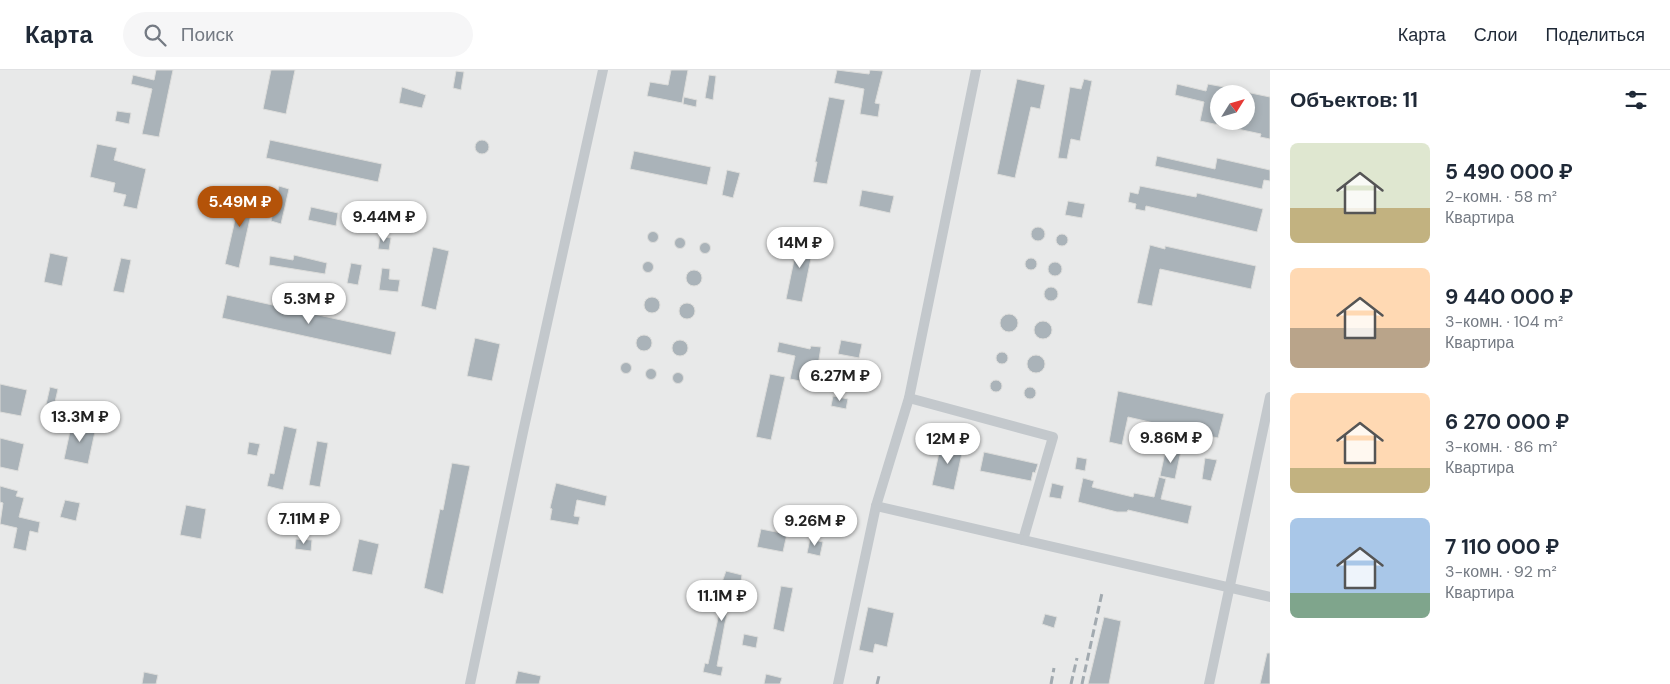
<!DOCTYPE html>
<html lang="ru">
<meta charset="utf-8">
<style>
body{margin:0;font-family:"DM Sans",sans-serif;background:#f6f6f7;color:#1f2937;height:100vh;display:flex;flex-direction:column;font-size:19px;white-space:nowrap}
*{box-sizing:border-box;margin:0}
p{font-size:16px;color:#747a83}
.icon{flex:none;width:28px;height:28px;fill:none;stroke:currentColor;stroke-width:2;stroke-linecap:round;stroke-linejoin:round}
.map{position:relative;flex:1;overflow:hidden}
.drawer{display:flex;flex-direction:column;background:#fff;width:400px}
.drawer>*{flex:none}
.needle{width:32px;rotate:53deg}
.tools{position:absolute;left:1210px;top:15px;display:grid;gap:10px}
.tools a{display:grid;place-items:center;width:45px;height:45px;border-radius:50%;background:#fff;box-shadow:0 2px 8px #0003;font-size:25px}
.price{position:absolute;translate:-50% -42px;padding:0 11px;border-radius:18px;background:#fff;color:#222;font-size:16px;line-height:32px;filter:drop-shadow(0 1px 2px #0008)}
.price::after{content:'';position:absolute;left:50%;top:30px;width:15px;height:11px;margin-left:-8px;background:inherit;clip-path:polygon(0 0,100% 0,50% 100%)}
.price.on{background:#b45309;color:#fff}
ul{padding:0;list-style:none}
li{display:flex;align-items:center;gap:15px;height:125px;padding:0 20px}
li span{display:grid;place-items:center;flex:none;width:140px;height:100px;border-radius:8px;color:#555}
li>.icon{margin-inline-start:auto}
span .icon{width:60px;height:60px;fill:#fffc;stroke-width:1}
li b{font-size:21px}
h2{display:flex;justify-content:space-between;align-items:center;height:60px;padding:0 20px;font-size:21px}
header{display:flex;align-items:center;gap:30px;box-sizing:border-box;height:70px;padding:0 25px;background:#fff;border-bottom:1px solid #e0e1e3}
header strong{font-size:24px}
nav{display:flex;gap:28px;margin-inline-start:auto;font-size:18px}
.search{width:350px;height:45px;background:#f6f6f7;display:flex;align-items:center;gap:12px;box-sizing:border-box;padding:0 18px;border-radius:28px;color:#747a83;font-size:19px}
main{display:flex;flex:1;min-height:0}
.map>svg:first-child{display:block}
</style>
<header>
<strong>Карта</strong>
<div class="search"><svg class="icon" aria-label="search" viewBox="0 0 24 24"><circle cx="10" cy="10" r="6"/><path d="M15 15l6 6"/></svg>Поиск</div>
<nav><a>Карта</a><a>Слои</a><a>Поделиться</a></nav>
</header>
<main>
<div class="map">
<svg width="1270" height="614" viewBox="0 0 1270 614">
<rect width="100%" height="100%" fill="#fafaf8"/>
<path fill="#e8e9e9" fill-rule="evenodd" d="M0 0H1270V614H0ZM1219 24H1246V51H1219Z"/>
<g fill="#aab3b9" stroke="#dcdcda">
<polygon points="156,0 173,0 159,67 142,64 152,19 131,14 133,5 154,10"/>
<polygon points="271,0 295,0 286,44 263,39"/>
<polygon points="671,0 688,0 682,33 647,26 650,12 668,15"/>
<polygon points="837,0 869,4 870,0 883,1 875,33 880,34 878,47 860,44 864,19 834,13"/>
<polygon points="456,1 464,2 461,20 453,18"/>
<polygon points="709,5 716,6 713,30 705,28"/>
<polygon points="1017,9 1045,15 1040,39 1031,37 1015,108 997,104"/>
<polygon points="1084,9 1092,11 1080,71 1071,69 1067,89 1058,88 1070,17 1081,19"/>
<polygon points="1177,14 1206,21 1208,14 1240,20 1239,24 1219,24 1219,51 1246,51 1246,22 1270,27 1270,69 1260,67 1261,64 1200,51 1204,32 1175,25"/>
<polygon points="402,17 426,25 422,38 399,33"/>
<polygon points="684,27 697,30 696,37 683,34"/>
<polygon points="829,27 845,30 827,114 813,112 817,92 815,92"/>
<polygon points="117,41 131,43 129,54 115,51"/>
<circle cx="482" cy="77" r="7"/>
<polygon points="270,70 382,94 378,112 266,88"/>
<polygon points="97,74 117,78 114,90 146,99 137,139 123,136 126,125 113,122 115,113 90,107"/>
<polygon points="634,81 711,97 707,115 630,99"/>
<polygon points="1157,86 1215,99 1217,88 1270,100 1270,111 1264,110 1262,119 1155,96"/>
<polygon points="727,100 740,103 733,128 722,125"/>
<polygon points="279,116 289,119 281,154 271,151"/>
<polygon points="1140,116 1196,127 1197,123 1263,139 1257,162 1146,136 1145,141 1135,139 1136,134 1128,132 1130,122 1138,124"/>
<polygon points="242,119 256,122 239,198 225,194"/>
<polygon points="862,120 894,126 890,143 859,136"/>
<polygon points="1068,131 1085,134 1082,148 1065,145"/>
<polygon points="311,137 338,143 336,156 308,150"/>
<circle cx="1038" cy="164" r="7"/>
<circle cx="653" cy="167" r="5.5"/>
<circle cx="1062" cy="170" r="6"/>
<polygon points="380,166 391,168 389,180 378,179"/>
<polygon points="799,166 815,169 802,232 786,229"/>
<circle cx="680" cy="173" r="5.5"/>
<circle cx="705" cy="178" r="5.5"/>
<polygon points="1150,175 1165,179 1165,176 1256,196 1251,219 1160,199 1152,236 1137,233"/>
<polygon points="433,177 449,181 436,240 421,236"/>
<polygon points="50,183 68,187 62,216 44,212"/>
<polygon points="294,185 327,193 325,204 269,195 270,186 293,190"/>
<circle cx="1031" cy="194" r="6"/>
<polygon points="121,188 131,190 124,223 113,221"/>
<circle cx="648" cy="197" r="5.5"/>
<circle cx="1055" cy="199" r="7"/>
<polygon points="351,193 362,195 358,215 347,213"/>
<polygon points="382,198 390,199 389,209 400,210 398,222 379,220"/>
<circle cx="694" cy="208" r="8"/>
<circle cx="1051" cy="224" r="7"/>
<polygon points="227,225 396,262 391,285 222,248"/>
<circle cx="652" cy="235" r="8"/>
<circle cx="687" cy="241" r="8"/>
<circle cx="1009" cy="253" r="9"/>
<circle cx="1043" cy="260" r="9"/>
<circle cx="644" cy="273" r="8"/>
<polygon points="475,268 500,274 492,311 467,306"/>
<circle cx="680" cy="278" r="8"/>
<polygon points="841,270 862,274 859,288 838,284"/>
<polygon points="779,272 810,279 811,276 821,277 816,308 820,309 817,321 803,318 805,312 790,309 795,286 777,282"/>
<circle cx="1002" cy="288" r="6"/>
<circle cx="1036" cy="294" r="9"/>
<circle cx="626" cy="298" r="5.5"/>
<circle cx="651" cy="304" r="5.5"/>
<circle cx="678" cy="308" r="5.5"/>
<polygon points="770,304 785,307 771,370 756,367"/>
<circle cx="996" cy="316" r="6"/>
<polygon points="0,314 27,320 21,346 0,342"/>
<circle cx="1030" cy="323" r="6"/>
<polygon points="50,317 58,319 50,354 42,352"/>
<polygon points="1118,321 1224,344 1218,368 1195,363 1193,373 1182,371 1184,360 1128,347 1122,375 1109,372"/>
<polygon points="833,326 848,329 846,339 831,336"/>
<polygon points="72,352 96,357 88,394 64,389"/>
<polygon points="284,356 297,359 283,420 267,416 270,403 274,404"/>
<polygon points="0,368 24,374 18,401 0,397"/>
<polygon points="942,369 964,374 954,420 932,415"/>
<polygon points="317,371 328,373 320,417 309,415"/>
<polygon points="249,372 260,374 257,386 247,384"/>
<polygon points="1166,378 1181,381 1175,409 1160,406"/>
<polygon points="984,382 1038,394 1035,403 1033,402 1031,411 980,401"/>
<polygon points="1077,387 1087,389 1085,401 1075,399"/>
<polygon points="1205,388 1217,390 1211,411 1202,409"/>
<polygon points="452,393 470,396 443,524 424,518 440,439 443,440"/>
<polygon points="1159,407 1166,409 1161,429 1192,436 1188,454 1128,440 1127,442 1117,442 1078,432 1083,408 1094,411 1092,417 1133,427 1134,423 1154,427"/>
<polygon points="556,413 607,426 605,436 577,430 574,446 580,447 578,455 550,450 552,439 550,438"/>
<polygon points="1052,413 1064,416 1061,429 1049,427"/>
<polygon points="0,416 18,421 16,426 24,428 19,447 40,452 38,463 30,461 26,481 13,478 17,458 0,454 3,433 0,432"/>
<polygon points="65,430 80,433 76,451 60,447"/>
<polygon points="186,435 206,439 201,469 180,465"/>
<polygon points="761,459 787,464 783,482 757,477"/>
<polygon points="296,469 312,470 311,481 295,479"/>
<polygon points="359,469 379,474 372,505 352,501"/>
<polygon points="810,469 823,472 820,486 807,483"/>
<polygon points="726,501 742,505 740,518 733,517 725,553 717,596 723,597 721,606 703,602 705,593 708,594 725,516 721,515"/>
<polygon points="781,516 793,518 784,562 773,559"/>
<polygon points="868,537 894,543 887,577 875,574 873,583 859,580"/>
<polygon points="1045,544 1057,547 1054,558 1042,554"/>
<polygon points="1104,547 1121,551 1109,614 1088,614"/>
<polygon points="744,564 758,567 756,578 742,575"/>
<polygon points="1267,583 1270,583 1270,614 1260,614"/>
<polygon points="518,601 541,606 539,614 515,614"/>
<polygon points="144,602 158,605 156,614 142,614"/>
<polygon points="766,604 782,608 780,614 764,614"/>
</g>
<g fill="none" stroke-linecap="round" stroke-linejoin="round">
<g stroke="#c3c8cc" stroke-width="10">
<polyline points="909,328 1053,367 1023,470"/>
<polyline points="876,436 1270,527"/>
<polyline points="470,614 523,362 603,0"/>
<polyline points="838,614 876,436 909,328 976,0"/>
<polyline points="1209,614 1270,327"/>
</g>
<g stroke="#a2aab0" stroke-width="3" stroke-dasharray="8 4" stroke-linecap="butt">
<polyline points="877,614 879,606"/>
<polyline points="1051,614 1054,598"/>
<polyline points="1071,614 1077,588"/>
<polyline points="1082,614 1102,523"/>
</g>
</g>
</svg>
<div class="tools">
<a><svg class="needle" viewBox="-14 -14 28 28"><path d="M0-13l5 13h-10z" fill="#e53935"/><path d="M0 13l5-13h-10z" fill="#747a83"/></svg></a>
</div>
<b class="price on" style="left:240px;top:158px">5.49M ₽</b>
<b class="price" style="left:384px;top:173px">9.44M ₽</b>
<b class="price" style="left:800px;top:199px">14M ₽</b>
<b class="price" style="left:309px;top:255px">5.3M ₽</b>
<b class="price" style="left:840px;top:332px">6.27M ₽</b>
<b class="price" style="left:80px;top:373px">13.3M ₽</b>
<b class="price" style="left:1171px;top:394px">9.86M ₽</b>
<b class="price" style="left:948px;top:395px">12M ₽</b>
<b class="price" style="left:304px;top:475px">7.11M ₽</b>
<b class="price" style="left:815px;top:477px">9.26M ₽</b>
<b class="price" style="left:722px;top:552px">11.1M ₽</b>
</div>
<section class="drawer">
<h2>Объектов: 11<svg class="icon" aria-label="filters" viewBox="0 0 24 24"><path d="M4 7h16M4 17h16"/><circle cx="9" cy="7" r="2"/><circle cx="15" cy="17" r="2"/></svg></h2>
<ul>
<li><span style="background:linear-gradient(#dfe7d0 65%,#c2b280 0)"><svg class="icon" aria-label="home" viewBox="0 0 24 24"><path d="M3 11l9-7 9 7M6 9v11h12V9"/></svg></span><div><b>5 490 000 ₽</b><p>2-комн. · 58 m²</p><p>Квартира</p></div></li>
<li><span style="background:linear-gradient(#ffd9b3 60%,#b9a48a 0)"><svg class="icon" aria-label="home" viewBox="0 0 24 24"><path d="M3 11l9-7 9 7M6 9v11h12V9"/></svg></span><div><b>9 440 000 ₽</b><p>3-комн. · 104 m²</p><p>Квартира</p></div></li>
<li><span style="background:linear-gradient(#ffd9b3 75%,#c2b280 0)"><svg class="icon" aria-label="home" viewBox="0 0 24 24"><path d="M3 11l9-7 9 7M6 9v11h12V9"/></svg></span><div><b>6 270 000 ₽</b><p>3-комн. · 86 m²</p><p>Квартира</p></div></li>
<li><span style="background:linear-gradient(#a9c7e8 75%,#7fa58c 0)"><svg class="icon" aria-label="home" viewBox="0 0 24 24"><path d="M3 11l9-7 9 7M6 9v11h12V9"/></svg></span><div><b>7 110 000 ₽</b><p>3-комн. · 92 m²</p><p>Квартира</p></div></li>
</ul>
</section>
</main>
